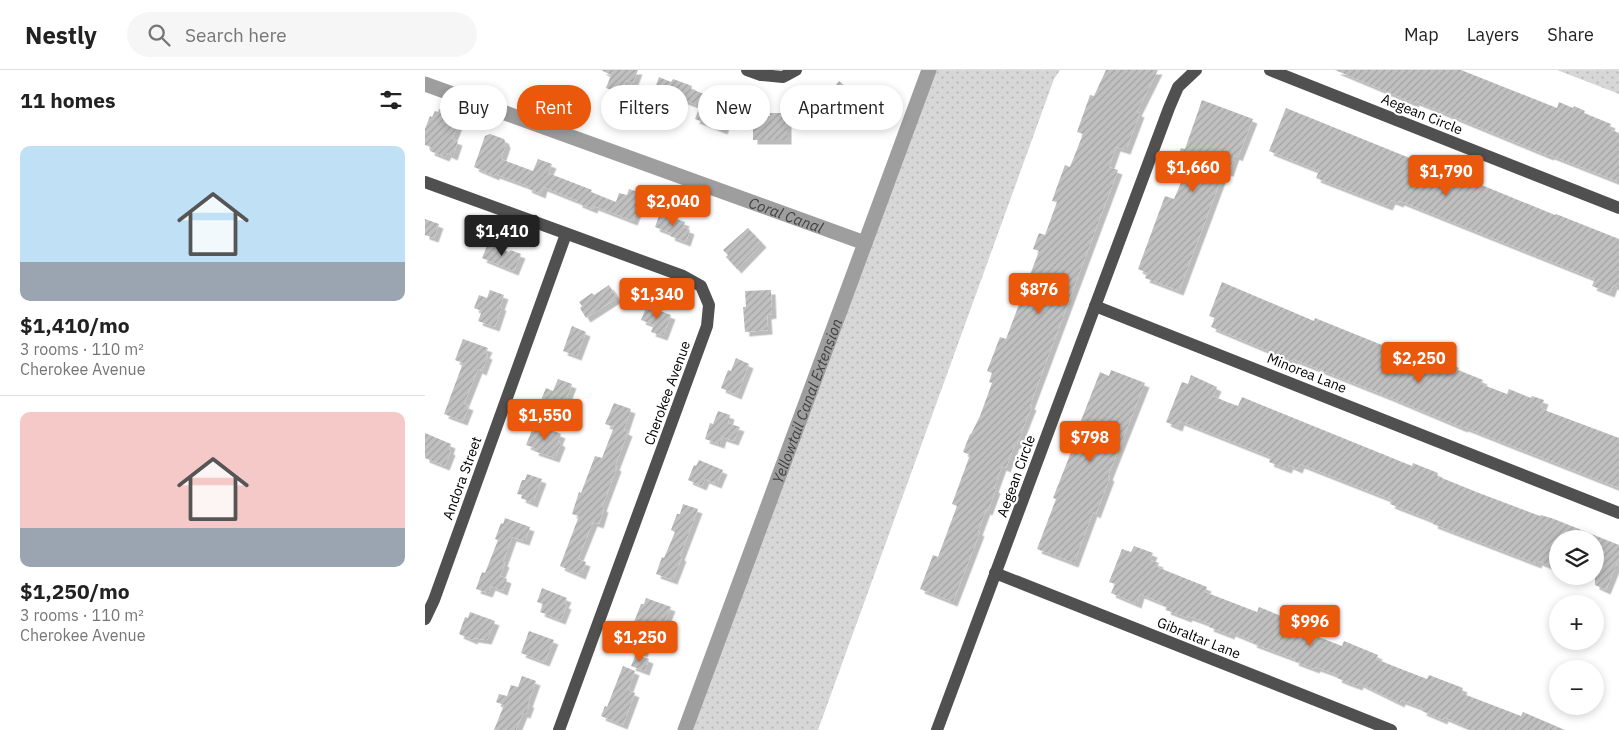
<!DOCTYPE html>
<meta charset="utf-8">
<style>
body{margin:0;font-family:"IBM Plex Sans",sans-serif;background:#f6f6f6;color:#222;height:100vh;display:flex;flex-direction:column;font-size:19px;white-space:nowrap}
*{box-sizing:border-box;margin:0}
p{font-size:16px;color:#767676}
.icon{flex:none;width:28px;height:28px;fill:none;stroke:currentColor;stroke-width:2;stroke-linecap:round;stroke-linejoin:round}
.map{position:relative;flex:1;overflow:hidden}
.drawer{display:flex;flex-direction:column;background:#fff;width:425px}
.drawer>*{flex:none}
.guide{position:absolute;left:15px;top:15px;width:475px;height:45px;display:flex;gap:10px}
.fabs{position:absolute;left:1124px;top:460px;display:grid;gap:10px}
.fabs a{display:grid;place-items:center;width:55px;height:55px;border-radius:50%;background:#fff;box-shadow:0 2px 8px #0003;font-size:25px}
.price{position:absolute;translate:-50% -42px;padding:0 11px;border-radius:5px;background:#ea580c;color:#fff;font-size:16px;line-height:32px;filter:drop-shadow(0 1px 2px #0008)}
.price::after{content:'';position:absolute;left:50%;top:30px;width:15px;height:11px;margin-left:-8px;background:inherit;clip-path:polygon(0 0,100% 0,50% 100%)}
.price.on{background:#222;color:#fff}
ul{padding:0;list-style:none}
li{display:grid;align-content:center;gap:10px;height:265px;padding:0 20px}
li+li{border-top:1px solid #e0e0e0}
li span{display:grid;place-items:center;height:155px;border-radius:10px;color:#555}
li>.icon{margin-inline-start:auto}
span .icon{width:90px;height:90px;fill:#fffc;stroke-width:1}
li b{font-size:21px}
h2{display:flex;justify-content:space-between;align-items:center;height:60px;padding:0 20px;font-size:21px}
.tag{padding:0 18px;border-radius:22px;background:#fff;box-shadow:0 2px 8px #0003;font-size:18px;line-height:45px}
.tag.on{background:#ea580c;color:#fff}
header{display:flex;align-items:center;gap:30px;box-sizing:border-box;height:70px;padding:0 25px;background:#fff;border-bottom:1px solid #e0e0e0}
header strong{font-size:24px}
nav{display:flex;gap:28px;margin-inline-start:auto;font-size:18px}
.search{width:350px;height:45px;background:#f6f6f6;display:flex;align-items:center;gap:12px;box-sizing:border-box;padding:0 18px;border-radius:28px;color:#767676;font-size:19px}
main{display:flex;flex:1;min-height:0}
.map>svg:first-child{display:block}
</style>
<header>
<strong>Nestly</strong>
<div class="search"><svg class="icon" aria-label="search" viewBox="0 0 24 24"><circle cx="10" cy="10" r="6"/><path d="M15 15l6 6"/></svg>Search here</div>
<nav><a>Map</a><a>Layers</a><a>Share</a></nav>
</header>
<main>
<section class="drawer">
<h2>11 homes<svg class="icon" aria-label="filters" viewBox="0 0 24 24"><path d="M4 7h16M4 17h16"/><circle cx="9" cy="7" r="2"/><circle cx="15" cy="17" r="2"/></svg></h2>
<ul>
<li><span style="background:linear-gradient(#bfe0f5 75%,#9aa5b1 0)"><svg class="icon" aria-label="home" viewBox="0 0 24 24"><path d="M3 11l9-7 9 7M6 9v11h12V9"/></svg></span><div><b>$1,410/mo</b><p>3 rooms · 110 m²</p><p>Cherokee Avenue</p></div></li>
<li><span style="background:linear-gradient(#f6c9c9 75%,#9aa5b1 0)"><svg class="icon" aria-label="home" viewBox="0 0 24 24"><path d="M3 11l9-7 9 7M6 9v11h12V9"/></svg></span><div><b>$1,250/mo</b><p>3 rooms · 110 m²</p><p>Cherokee Avenue</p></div></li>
</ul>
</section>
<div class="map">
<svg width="1194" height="660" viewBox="0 0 1194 660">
<defs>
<pattern id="grass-dots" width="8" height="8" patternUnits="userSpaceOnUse" patternTransform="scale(1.25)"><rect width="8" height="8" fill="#d7d7d7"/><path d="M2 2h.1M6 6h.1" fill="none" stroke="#b7b7b7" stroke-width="1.8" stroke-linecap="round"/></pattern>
<pattern id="building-hatch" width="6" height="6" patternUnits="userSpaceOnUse" patternTransform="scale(1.25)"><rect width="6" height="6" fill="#c0c0c0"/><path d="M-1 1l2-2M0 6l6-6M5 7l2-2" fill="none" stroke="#a3a3a3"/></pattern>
<filter id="shadow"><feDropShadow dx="4.5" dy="4.5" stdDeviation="0" flood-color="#0004"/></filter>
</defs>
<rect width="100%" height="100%" fill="#fff"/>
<g fill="url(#grass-dots)">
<polygon points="498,0 635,0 629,9 393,660 255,660"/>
<polygon points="1132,0 1193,0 1194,1 1194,24"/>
</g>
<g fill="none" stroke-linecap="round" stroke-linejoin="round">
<g stroke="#9e9e9e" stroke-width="15">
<path id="s1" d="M0 14 440 173"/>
<path id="s2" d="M260 660 504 0"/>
</g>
</g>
<g fill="url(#building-hatch)" filter="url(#shadow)">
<polygon points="176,0 213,0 208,13 201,10 195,23 181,18 186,5"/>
<polygon points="681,0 733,0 712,42 715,43 701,80 691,77 684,97 693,100 605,335 607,336 602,348 592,374 590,374 581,398 577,396 569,418 571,419 563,441 561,440 553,461 555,462 528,532 495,519 508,485 513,487 532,436 527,434 545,385 538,382 545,364 546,364 555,346 567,313 564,312 567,303 562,301 575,267 581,269 614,181 608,179 614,163 620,165 632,132 627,131 633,114 640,95 645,97 658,64 652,62 665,25 669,26"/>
<polygon points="910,0 1036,0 1132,38 1134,32 1148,38 1149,36 1160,41 1159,43 1186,54 1184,59 1194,63 1194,112 1125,85 1124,86 990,31 989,33 977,28"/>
<polygon points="234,7 246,12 248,9 267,16 266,19 292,29 293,27 308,33 298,60 270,49 275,36 250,27 246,39 225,32"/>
<polygon points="414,11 435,28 425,39 421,36 416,42 410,37 408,40 399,33 401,30 398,27 408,15 410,16"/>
<polygon points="777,30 828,49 813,87 810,85 804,102 799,101 754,221 720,208 722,203 713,199 740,126 749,129 758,108 748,104 753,91 751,91 756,78 760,79"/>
<polygon points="861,38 1002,95 1003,93 1130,145 1131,144 1194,169 1194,218 1188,215 1185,223 1167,216 1170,209 975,131 974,133 966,130 963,136 891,108 894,101 844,81"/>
<polygon points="14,39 36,47 27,69 33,71 28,86 22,83 20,87 5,81 6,77 0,75 0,59 5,46 7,47 10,41 13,42"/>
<polygon points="345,43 362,43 362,70 328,70 328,45 345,46"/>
<polygon points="65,64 79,69 81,74 76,89 108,101 113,89 127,94 123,103 167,120 166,122 191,132 194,123 202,125 204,119 219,124 208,151 169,136 168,139 153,133 153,131 118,117 116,124 102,118 103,116 70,104 70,106 49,97 60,66"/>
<polygon points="235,143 260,152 258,157 265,160 261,172 245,166 246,163 230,157"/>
<polygon points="0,149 14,154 9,168 0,165"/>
<polygon points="323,158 337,173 312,199 301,187 303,185 298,180"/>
<polygon points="63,174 84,182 85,180 96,184 89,201 57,188"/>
<polygon points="797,212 889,251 890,248 1019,300 1022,293 1034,298 1033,300 1058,310 1056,314 1082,324 1084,319 1106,328 1107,326 1119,330 1116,338 1122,341 1194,368 1194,418 1039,357 1038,358 964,327 868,289 867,291 786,257 790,248 784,246"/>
<polygon points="184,215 192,228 161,248 155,238 157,236 154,232 167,223 169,225"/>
<polygon points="65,220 79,225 75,236 77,236 70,257 53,251 57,241 49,238 54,225 62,228"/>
<polygon points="346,220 347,244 342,245 343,260 320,262 318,237 321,237 320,221"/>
<polygon points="222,236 246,245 238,266 226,262 229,255 216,250"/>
<polygon points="147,256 161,262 152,286 138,281"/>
<polygon points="38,269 63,278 60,284 63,285 57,301 53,299 39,334 44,336 38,351 19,344 38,293 30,290"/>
<polygon points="311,288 324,294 312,325 296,318 303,300 306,301"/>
<polygon points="686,300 720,313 683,406 685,407 671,444 668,442 649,493 612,479 631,429 628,428 650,372 648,371 675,302 684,306"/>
<polygon points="766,305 792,317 788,326 802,332 813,336 817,327 987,396 988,393 1013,403 1012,406 1054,423 1115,446 1116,445 1129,449 1194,475 1194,488 1181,520 1170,515 1170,469 1132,469 1132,499 1113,491 1112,494 1008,454 1009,451 965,434 967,430 875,394 873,399 864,395 862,399 844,392 846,387 755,351 753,357 741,352 757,312 763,314"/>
<polygon points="133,309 147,314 142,327 148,330 144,340 116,330 121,318 128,321"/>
<polygon points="189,333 206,339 199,360 203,362 190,396 192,397 177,437 179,438 174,454 168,452 153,489 161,492 156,505 135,496 154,446 147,444 154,422 156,423 170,386 177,388 189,357 180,354"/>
<polygon points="293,341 305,345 303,353 315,357 309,371 297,367 295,374 280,369 285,353 288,354"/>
<polygon points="112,354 136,364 133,371 136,373 130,388 109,381 110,378 101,375 107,360 109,361"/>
<polygon points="0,363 26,374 24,380 26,381 20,396 0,388"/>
<polygon points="274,390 298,400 292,414 280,409 277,416 263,410 269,395 271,396"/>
<polygon points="102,404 117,409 108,433 96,428 97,425 92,424 97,410 100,410"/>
<polygon points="258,434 273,439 255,486 257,487 248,510 231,504 237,487 239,488 250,462 246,460 252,444 255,444"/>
<polygon points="80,448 105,457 100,471 87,467 78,492 80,493 75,506 82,509 78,521 66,516 63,523 51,519 57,502 60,503 73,470 70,469 76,453 78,454"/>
<polygon points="709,476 728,483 725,490 734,493 732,497 782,517 780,522 832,542 834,537 868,551 865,556 917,576 919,571 953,585 951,589 976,599 1002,609 1004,605 1038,618 1036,623 1096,646 1098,642 1140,660 1045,660 1040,658 1040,656 1019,647 1018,650 997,641 998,638 976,630 975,633 934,613 933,616 922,612 912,608 913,605 891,597 890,599 869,591 870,589 827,573 828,571 806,562 805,565 784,557 785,554 763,546 762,548 741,540 742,537 736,535 737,533 715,524 712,534 686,523 690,514 684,512 697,479 706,482"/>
<polygon points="117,518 142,528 139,534 142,535 136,550 115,542 118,534 112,532"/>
<polygon points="221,528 246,537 240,552 235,550 233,557 228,555 218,583 204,577 212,553 209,552 216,534 219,534"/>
<polygon points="45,542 70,551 62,570 49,568 48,570 34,564 40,547 43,548"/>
<polygon points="104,561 129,570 120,592 96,583"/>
<polygon points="211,584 224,589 220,601 206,596"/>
<polygon points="198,596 210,601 203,620 210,623 198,655 176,646 180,636 182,637"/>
<polygon points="97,606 111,611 103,633 105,633 101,644 98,643 91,660 69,660 79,635 71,632 74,624 82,626 86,615 93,617"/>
</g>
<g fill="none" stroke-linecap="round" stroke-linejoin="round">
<g stroke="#505050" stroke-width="12">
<polyline points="322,0 336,5 358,7 371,0"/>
<polyline points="845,0 1194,138"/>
<polyline points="0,112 258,206 276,216 284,235 282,256 134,660"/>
<polyline points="670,236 1194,443"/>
<polyline points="570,503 966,660"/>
<polyline points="0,549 9,530 141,164"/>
<polyline points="512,660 744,38 753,17 771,0"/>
</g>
</g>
<g text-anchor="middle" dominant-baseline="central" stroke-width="4.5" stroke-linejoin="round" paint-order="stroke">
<g font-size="14" fill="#000" stroke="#fff">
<text transform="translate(997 44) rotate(22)">Aegean Circle</text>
<text transform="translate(882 303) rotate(22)">Minorea Lane</text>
<text transform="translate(242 323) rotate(-70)">Cherokee Avenue</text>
<text transform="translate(591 406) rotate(-70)">Aegean Circle</text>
<text transform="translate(37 408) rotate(-70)">Andora Street</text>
<text transform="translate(774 568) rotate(22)">Gibraltar Lane</text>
</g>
<g font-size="15" font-style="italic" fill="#3f3f3f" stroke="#fff">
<text stroke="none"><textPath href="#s1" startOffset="384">Coral Canal</textPath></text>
<text stroke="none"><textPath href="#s2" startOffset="351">Yellowtail Canal Extension</textPath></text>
</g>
</g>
</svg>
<div class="fabs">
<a><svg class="icon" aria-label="layers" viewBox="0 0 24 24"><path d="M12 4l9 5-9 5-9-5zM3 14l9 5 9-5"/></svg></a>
<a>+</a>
<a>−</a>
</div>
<b class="price" style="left:768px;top:123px">$1,660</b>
<b class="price" style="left:1021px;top:127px">$1,790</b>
<b class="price" style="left:248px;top:157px">$2,040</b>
<b class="price on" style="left:77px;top:187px">$1,410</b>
<b class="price" style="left:614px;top:245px">$876</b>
<b class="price" style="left:232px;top:250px">$1,340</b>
<b class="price" style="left:994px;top:314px">$2,250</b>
<b class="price" style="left:120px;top:371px">$1,550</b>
<b class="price" style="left:665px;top:393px">$798</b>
<b class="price" style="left:885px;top:577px">$996</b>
<b class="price" style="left:215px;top:593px">$1,250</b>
<div class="guide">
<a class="tag">Buy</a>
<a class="tag on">Rent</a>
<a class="tag">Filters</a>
<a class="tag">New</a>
<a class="tag">Apartment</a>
</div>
</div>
</main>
